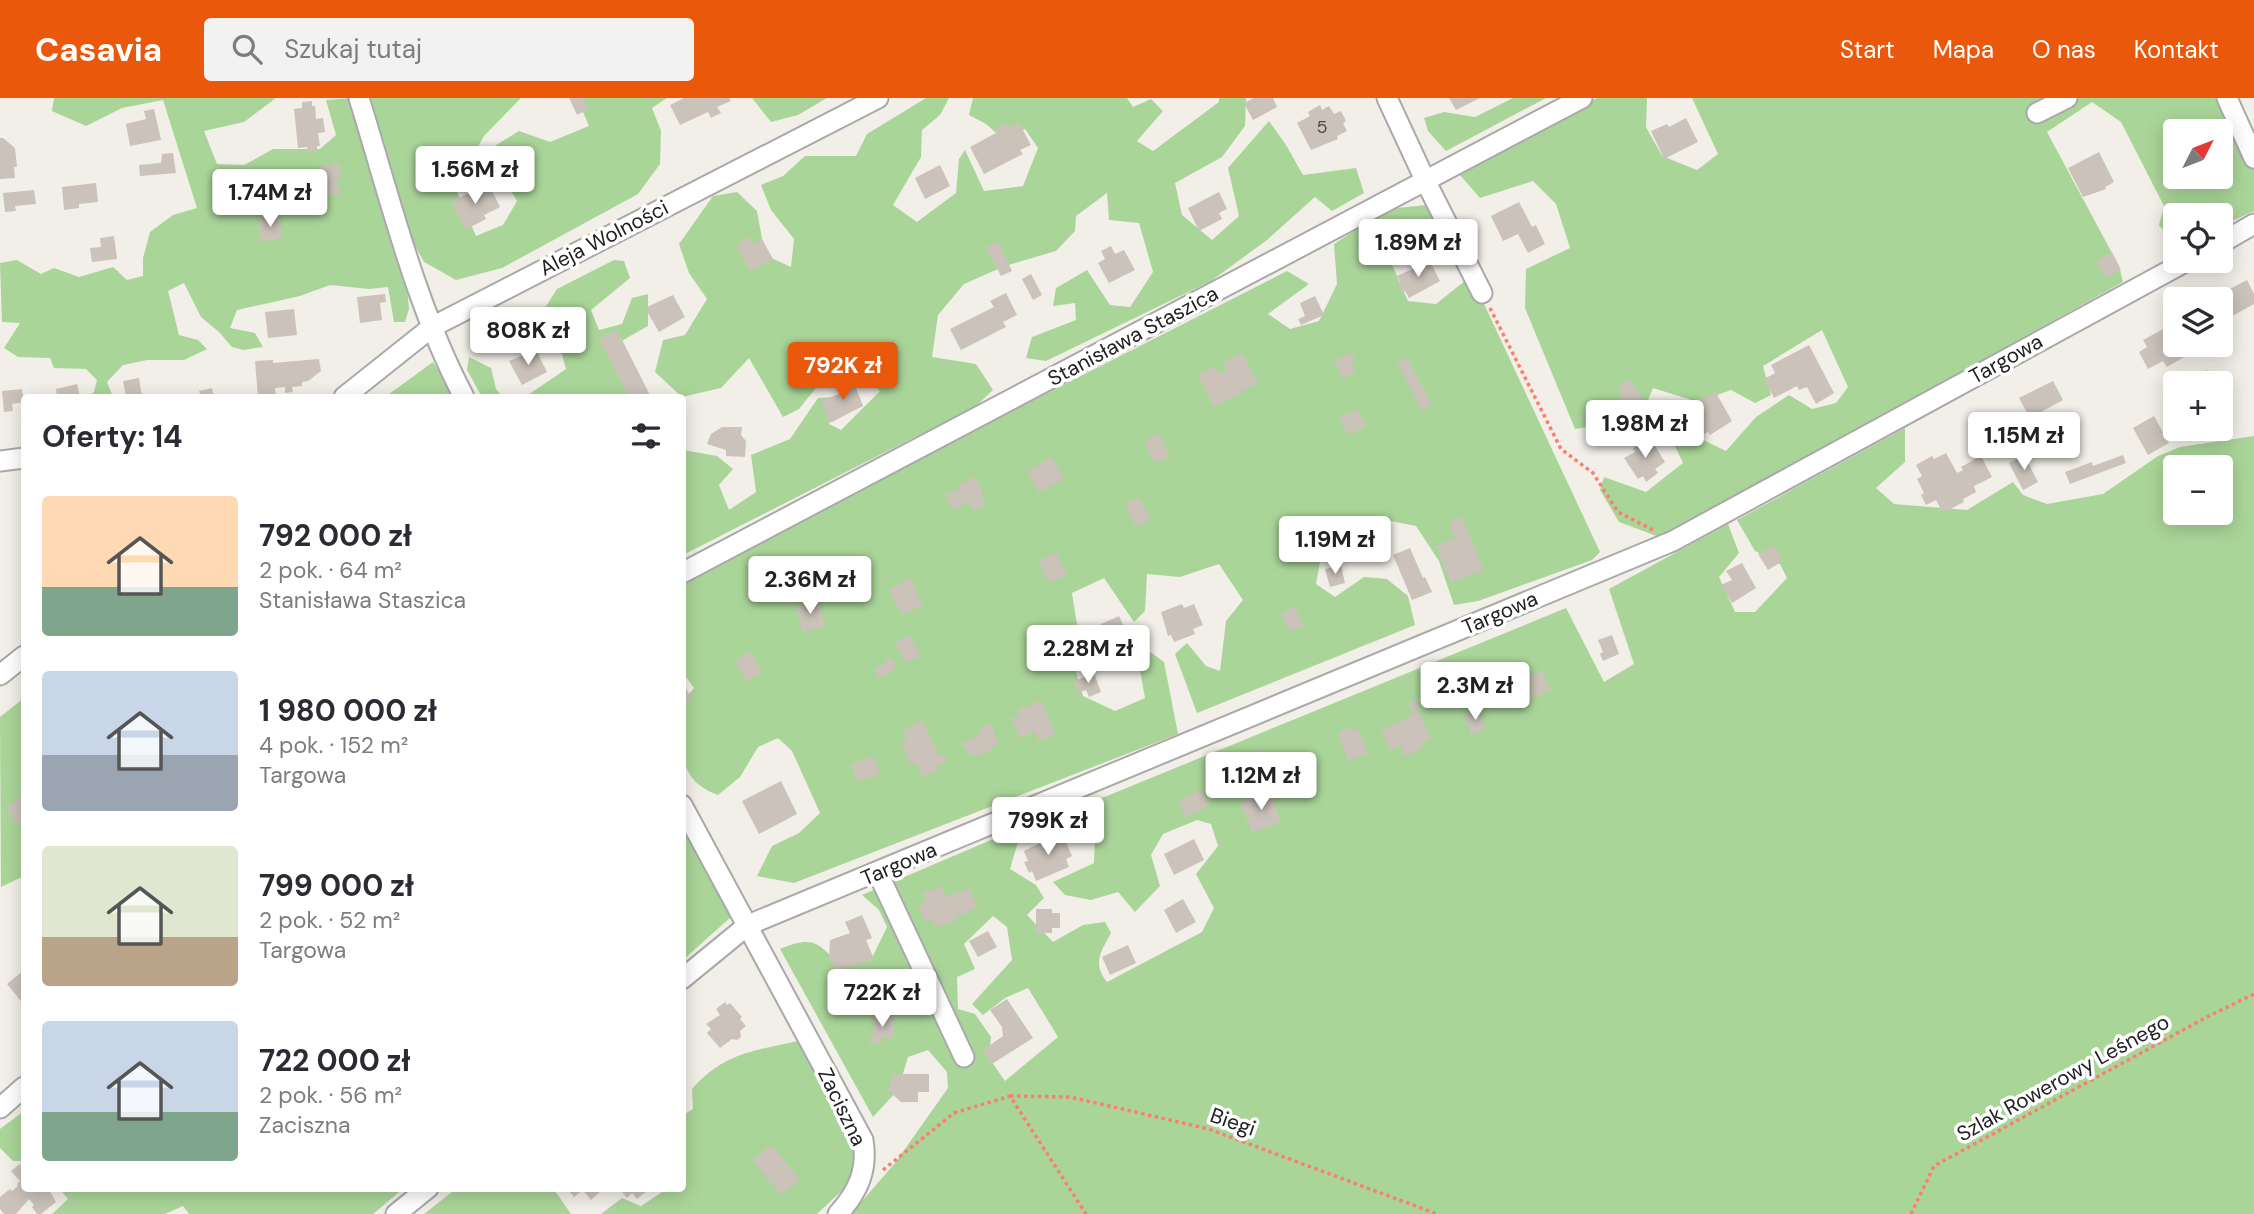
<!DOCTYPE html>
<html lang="pl">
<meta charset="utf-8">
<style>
body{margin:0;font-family:"DM Sans",sans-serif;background:#f2f2f3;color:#2b2b33;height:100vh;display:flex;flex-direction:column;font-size:26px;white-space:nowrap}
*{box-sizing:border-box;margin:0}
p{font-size:23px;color:#7c7c81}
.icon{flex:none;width:38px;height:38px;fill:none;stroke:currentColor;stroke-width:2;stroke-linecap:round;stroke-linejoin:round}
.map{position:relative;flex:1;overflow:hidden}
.panel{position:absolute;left:21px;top:296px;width:665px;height:798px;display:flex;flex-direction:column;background:#fff;border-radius:7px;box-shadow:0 4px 18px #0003}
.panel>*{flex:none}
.needle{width:46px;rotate:48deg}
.controls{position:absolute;left:2163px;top:21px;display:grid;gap:14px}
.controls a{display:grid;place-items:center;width:70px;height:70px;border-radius:7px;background:#fff;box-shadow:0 4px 18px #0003;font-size:35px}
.price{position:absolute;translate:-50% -60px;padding:0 16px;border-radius:7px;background:#fff;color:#222;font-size:23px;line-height:46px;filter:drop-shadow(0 2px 4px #0008)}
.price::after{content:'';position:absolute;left:50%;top:42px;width:21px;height:16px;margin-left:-10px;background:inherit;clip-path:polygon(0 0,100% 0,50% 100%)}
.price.selected{background:#ea580c;color:#fff}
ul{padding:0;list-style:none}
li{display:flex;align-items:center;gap:21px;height:175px;padding:0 21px}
li span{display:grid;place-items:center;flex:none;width:196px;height:140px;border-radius:7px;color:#555}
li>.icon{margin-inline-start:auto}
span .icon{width:84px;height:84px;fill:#fffc;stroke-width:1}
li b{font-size:30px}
h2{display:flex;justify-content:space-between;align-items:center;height:84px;padding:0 21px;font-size:30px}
header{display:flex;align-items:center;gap:42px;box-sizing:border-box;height:98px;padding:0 35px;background:#ea580c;color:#fff}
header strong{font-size:33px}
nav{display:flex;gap:38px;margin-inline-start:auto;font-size:24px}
.search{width:490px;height:63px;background:#f2f2f3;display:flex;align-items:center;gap:18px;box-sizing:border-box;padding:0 24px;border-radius:7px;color:#7c7c81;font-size:26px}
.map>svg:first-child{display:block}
</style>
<header>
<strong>Casavia</strong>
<div class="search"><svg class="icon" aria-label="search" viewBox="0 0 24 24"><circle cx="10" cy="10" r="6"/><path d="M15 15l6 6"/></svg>Szukaj tutaj</div>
<nav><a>Start</a><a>Mapa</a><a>O nas</a><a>Kontakt</a></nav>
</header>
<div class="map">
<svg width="2254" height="1116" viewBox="0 0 2254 1116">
<rect width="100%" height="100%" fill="#f2efe8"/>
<g fill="#aad599" fill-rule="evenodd">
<polygon points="54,0 276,0 244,24 204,33 217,66 244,67 273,51 320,51 336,37 326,2 352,0 407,188 409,211 405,224 394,224 388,189 369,191 330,187 300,198 237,212 230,230 255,235 263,249 243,252 232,249 219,234 201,219 184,185 168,193 179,237 198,242 207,251 184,262 147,262 123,267 107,284 113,299 86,299 94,294 97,282 86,271 54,270 50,260 18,259 4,250 20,225 2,224 0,165 17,162 41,176 54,170 79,179 113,169 127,182 143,178 143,160 150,134 173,117 197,110 163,2 122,10 86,28 52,13"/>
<polygon points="371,0 521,0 484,38 455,89 476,138 503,127 517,103 500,74 493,49 519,33 550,44 589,28 577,0 667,0 652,10 661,33 660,66 638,96 502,170 456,182 424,164 414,146"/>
<polygon points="752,0 827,0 798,17 771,24"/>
<polygon points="926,0 949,0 940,17 922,32 921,59 893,107 917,124 956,95 959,61 965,52 984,93 1023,88 1038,50 1025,31 1003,41 986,26 969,17 973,0 1127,0 1133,9 1151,1 1163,13 1137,43 1153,53 1219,4 1219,0 1246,0 1245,28 1222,59 1175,85 1182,117 1212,142 1239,118 1228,70 1269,23 1286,47 1303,77 1356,70 1364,95 1332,113 1315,99 1267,142 1211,183 1046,263 1026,260 1032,239 1076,222 1075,205 1053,208 1056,190 1087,172 1110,207 1130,209 1153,174 1139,125 1109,122 1107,95 1076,118 1075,133 1056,153 1005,168 964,186 938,217 932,259 976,266 993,292 976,308 683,457 683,352 717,358 733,371 719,387 729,412 756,394 751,357 790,341 818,300 835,299 829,326 841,332 880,293 856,268 828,275 799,311 783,319 749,260 721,290 682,299 655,274 663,242 685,237 707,201 689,175 679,146 713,98 737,94 757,113 765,157 791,169 794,141 771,112 761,87 783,78 805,58 856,58 867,36"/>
<polygon points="1513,0 1546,0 1446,53 1428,33 1424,20 1444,14 1475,19"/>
<path d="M1597 0H1647L1646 29 1662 58 1697 72 1718 56 1692 0H2221L2254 66V113L2221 128V117H2175V148L2159 127 2164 108 2121 24 2092 4 2047 34 2119 168 2123 184 1662 440 1619 424 1600 392 1604 379 1646 394 1683 365 1669 335V318L1683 315 1699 340 1726 353 1756 319 1789 297 1812 311 1836 305 1848 289 1822 232 1763 268 1771 297 1755 305 1731 292 1698 304 1653 290 1646 307 1614 325 1575 331 1525 210 1526 171 1570 150 1556 106 1533 83 1480 100 1459 76ZM2175 33H2221V79H2175Z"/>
<path d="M1435 106 1453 150 1433 132 1409 141 1390 162 1408 203 1436 206 1471 178 1600 454 1592 462 1478 503 1454 507 1439 463 1416 428 1386 422 1385 438 1370 461 1348 447 1321 459 1316 486 1335 499 1364 479 1387 481 1408 498 1415 527 1197 615 1175 556 1187 545 1206 568 1220 573 1226 523 1243 502 1219 466 1180 479 1147 476 1145 513 1134 524 1104 480 1072 495 1078 533 1073 563 1083 598 1115 613 1145 600 1140 572 1146 551 1164 564 1178 636 794 785 757 778 772 748 799 735 820 715 792 653 778 640 758 649 740 679 718 697C672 680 683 644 683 603L694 590 683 575V486L1002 318 1287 173 1309 186 1268 216 1290 231 1319 223 1337 186 1334 146 1388 111Z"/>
<polygon points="614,162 624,163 630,180 591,212 599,232 622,226 632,200 648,196 648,228 625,241 613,251 650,299 525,299 566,271 559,245 543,213 557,191"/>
<polygon points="469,259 491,270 496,291 503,299 482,299 467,272"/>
<polygon points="433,264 455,299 385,299"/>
<path d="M1905 330V364L1876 390 1894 406 1967 412 2013 384 2023 397 2047 406 2103 396 2158 358 2180 349 2254 338V1116H851L895 1065 948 990 947 974 928 952 908 959 898 992 873 1019 780 851C810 839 817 842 837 865L872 860 887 829 879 812 862 797 1012 733 1021 734 1010 771 1036 787 1044 800 1027 817 1053 844 1083 827 1105 824 1111 835C1101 854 1092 865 1107 884L1202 834 1214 810 1196 776 1218 748 1211 726 1197 722 1163 736 1151 757 1160 788 1135 814 1118 794 1091 802 1065 797 1053 784 1094 765 1095 740 1080 709 1566 510 1604 584 1634 566 1609 491 1728 426 1739 455 1719 479 1735 514H1755L1787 480 1780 466 1755 453 1737 422ZM2175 369H2221V415H2175ZM993 818 1007 829 1012 862 972 906 983 917 1005 900 1028 890 1058 939 1005 983 989 960 991 939 975 916 958 911 957 879 975 871 964 846Z"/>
<polygon points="24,600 24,778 1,789 0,619"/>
<polygon points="683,730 731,819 683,862 682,862"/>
<path d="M798 943 855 1033 863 1062 850 1085 817 1116H601L622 1100 641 1108 662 1094 661 1090H682L683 1017 693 1011 692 991C724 955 753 953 798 943Z"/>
<polygon points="24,1013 24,1063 13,1063 0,1050 0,1031"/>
<polygon points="59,1090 404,1090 373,1116 189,1116 183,1108 165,1116 52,1116 68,1101"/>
<polygon points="457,1090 553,1090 571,1116 424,1116"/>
</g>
<g fill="#cbc2ba">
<polygon points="569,0 583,0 589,11 577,17"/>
<polygon points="684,0 729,0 731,3 717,9 721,15 711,20 708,14 680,27 670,7"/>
<polygon points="1254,0 1273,0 1277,9 1253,22 1244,5"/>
<polygon points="1449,0 1480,0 1456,12"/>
<polygon points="312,3 312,8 315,8 316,21 323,20 325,34 318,35 320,48 317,48 317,53 308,54 307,49 298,50 294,11 302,10 302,4"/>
<polygon points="1320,7 1322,12 1329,8 1334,16 1341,13 1346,23 1343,25 1347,33 1337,38 1338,41 1311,52 1297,25 1310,18 1308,14"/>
<polygon points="154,11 161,42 130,48 126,26 146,21 144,13"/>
<polygon points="1686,20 1698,44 1664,61 1651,33 1667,26 1669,29"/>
<polygon points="1006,25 1009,30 1019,25 1031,47 1020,52 1023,56 984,76 970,49 996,35 994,32"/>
<polygon points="0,40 3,40 15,50 17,69 14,69 15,80 0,81"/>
<polygon points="2099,54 2114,84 2105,89 2106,91 2083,99 2068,70"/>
<polygon points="173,55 176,75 140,78 139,67 161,65 162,56"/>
<polygon points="340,66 341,79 337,79 340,97 325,95 320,68"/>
<polygon points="940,67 950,88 925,101 915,80"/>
<polygon points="96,85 98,104 79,106 79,110 64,112 62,89"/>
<polygon points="488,85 500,109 484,117 486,121 465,132 451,104"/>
<polygon points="34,92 36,106 15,108 16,113 5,114 3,95"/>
<polygon points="1219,94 1227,111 1219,115 1222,121 1199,133 1188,110"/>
<polygon points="1519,104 1532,129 1536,127 1545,146 1528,155 1518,136 1503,143 1491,118"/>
<polygon points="279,118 282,140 261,144 258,121"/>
<polygon points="114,138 117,161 92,164 90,150 101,149 100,140"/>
<polygon points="750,139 753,145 762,141 773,161 750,173 736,146"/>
<polygon points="998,143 1012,173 1001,178 986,149"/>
<polygon points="1111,148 1115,156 1124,152 1135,172 1109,185 1098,165 1105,161 1101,153"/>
<polygon points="2112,154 2121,172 2105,180 2096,163"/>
<polygon points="1430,163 1440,183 1409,200 1405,193 1402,194 1397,185 1400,183 1397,178"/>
<polygon points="1031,176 1042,197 1033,202 1022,181"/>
<polygon points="2247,182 2254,196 2254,206 2221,224 2221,201 2210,201"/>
<polygon points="1006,195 1017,217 1003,224 1006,229 961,252 950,231 994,209 990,203"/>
<polygon points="385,196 386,204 380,205 382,222 360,225 357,199"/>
<polygon points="673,197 685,219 659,234 645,210"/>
<polygon points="1315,198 1324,217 1301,227 1298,221 1305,218 1300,205"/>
<polygon points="294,211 297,237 268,240 265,214"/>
<polygon points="2167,229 2175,247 2178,247 2184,259 2167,269 2163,263 2148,271 2139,254 2147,249 2143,242"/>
<polygon points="617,232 651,299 629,299 599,241"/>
<polygon points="1809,247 1834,295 1816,306 1807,289 1799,292 1797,288 1774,300 1764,281 1775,275 1771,267"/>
<polygon points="536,252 547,274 522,287 509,263"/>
<polygon points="1352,254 1355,262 1351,264 1356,274 1343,280 1334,263"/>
<polygon points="1242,255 1258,285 1214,309 1198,277 1214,268 1219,276 1227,272 1223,264"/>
<polygon points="1407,259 1432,307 1422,313 1397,265"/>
<polygon points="319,261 321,273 308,283 302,284 302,288 292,289 293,294 285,295 285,289 275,290 276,299 258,299 255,263 273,262 273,265"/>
<polygon points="2208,272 2216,285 2195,285 2192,280"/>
<polygon points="139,280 142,299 126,299 123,283"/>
<polygon points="1630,281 1644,303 1628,313 1618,298 1622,295 1618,289"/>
<polygon points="853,282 863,308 830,325 821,303 839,296 836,289"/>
<polygon points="2053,283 2063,302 2030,320 2019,300"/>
<polygon points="77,286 80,299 57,299 56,291"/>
<polygon points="212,290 214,299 201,299 199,293"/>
<polygon points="22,291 24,304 12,306 13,313 4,314 2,293"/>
<polygon points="1715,293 1732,323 1710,337 1708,334 1699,339 1689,323 1703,314 1697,305"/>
<polygon points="1357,311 1366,328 1348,337 1339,320"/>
<polygon points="2154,318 2169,345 2148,357 2133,330"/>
<polygon points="722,329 742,329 741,337 746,343 745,359 726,358 726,352 707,346 711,336"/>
<polygon points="1159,335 1170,358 1155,365 1144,343"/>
<polygon points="1650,340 1665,364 1655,371 1658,375 1646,384 1643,378 1638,381 1624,360 1635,354 1633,350"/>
<polygon points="1946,355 1957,375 1963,372 1961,369 1981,358 1992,379 1974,388 1976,394 1963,401 1964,404 1943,415 1936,402 1926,407 1921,397 1924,395 1917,381 1922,378 1916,367 1932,358 1934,361"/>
<polygon points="2024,357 2038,384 2023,392 2009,365"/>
<polygon points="2123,357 2126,365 2070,386 2065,374 2092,364 2093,368"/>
<polygon points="1052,359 1064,381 1039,395 1027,373"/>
<polygon points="972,380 976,380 984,396 981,398 986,406 973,413 969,404 953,412 945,396 961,390 959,387"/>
<polygon points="1139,399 1151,421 1136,429 1125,406"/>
<polygon points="1462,419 1484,472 1451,485 1436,447 1455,440 1449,424"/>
<polygon points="1774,447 1783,463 1768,472 1758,456"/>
<polygon points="1410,450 1423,480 1425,479 1432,494 1412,502 1393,457"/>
<polygon points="1056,454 1067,476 1049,485 1038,464"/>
<polygon points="1742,465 1756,490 1732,505 1721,487 1732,482 1726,473"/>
<polygon points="1341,467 1345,485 1330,489 1325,471"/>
<polygon points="910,480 923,507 902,517 889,491"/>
<polygon points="819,503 825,529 802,534 796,508"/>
<polygon points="1182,506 1184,510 1194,506 1203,527 1193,531 1195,536 1174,544 1171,537 1168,538 1161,514"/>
<polygon points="1295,508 1303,528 1289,534 1281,515"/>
<polygon points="1119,518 1134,551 1115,559 1101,526"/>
<polygon points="910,537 920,558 906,565 895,545"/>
<polygon points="1612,537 1619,556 1603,563 1600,556 1603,554 1598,542"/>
<polygon points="751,554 762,575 746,583 735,562"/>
<polygon points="891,559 896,571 879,580 874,570 886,565 884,562"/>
<polygon points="1542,573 1551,592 1533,600 1530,593 1534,591 1528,579"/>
<polygon points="1094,575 1101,594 1089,599 1086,592 1078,595 1074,583"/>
<polygon points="682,583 692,601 682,606"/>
<polygon points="1041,602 1055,636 1039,643 1035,634 1020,640 1011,620 1020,617 1018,612"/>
<polygon points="1417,602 1420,611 1418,612 1431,641 1421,645 1423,650 1405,658 1401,648 1390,652 1381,632 1412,617 1409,605"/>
<polygon points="1477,611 1486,630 1471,637 1465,616"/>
<polygon points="923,622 939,658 944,656 947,663 936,668 938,672 923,679 916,664 911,667 901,644 907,642 903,632"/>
<polygon points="991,626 999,646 990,649 992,653 973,658 965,651 962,645 981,636 979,631"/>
<polygon points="1350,629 1351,633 1358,630 1368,655 1348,663 1338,634"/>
<polygon points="874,658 880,676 857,684 851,666"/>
<polygon points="1308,658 1316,677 1296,685 1288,666"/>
<polygon points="1252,670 1260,689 1245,695 1239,681 1248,677 1246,673"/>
<polygon points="781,683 797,716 759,736 742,703"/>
<polygon points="1201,692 1209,708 1185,719 1178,702"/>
<polygon points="1269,693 1281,724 1252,735 1240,705"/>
<polygon points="24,695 24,725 20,729 6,711"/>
<polygon points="1061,733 1072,758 1066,761 1069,769 1036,783 1032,773 1029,775 1024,764 1028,763 1024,753 1040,745 1043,750 1047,748 1044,741"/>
<polygon points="1194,741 1204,762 1174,777 1164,756"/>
<polygon points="941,788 946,799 969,790 978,810 956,819 957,822 936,830 932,821 925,824 918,806 926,803 923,795"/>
<polygon points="1183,801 1196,824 1176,835 1164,812"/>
<polygon points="1036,811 1052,811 1052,815 1060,815 1060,830 1052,830 1052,835 1036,835"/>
<polygon points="862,817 872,840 866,842 874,861 837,873 829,860 830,842 850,835 845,824"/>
<polygon points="988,833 997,849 978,859 969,843"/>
<polygon points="1128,847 1136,865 1110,877 1102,859"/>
<polygon points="24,872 24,907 7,886"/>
<polygon points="1007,901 1033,940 992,966 983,952 1003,938 1002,929 990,912"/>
<polygon points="725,904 727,907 730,905 742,919 740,921 746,928 740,933 741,939 737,942 732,941 720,950 707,935 711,931 706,926 720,917 716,911"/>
<polygon points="874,919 894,919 894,939 881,939 881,946 869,946 870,938 873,939"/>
<polygon points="891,976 929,976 929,994 918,994 918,1004 901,1004 888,992 891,985"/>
<polygon points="771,1047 800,1081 781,1097 752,1062"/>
<polygon points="20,1066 24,1071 24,1090 48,1090 56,1104 41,1116 37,1116 32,1109 34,1107 29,1101 16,1116 4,1116 0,1111 0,1099 10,1091 12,1093 18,1088 17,1086 20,1083 11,1073"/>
<polygon points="567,1090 604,1090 591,1102 583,1092 574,1099"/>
<polygon points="619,1090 645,1090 647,1093 637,1101 632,1095 627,1100"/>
</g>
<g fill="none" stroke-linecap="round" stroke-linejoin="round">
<g stroke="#a9a9a9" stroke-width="23">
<g id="minor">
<path d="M359 0C390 100 415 206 464 299"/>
<polyline points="1387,0 1426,84 1482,195"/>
<polyline points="2227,0 2254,60"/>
<polyline points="2037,15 2067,0"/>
<polyline points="2221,145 2254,126"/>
<polyline points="344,299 432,229 878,0"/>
<polyline points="0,363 24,360"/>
<polyline points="682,475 1582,0"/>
<polyline points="0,577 24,558"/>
<path d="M682 707 863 1042C868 1072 858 1094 838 1116"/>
<polyline points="878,775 964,959"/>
<polyline points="682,881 748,827 1673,443 2187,163"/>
<polyline points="0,1010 24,989"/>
<polyline points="396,1116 428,1090"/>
</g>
</g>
<g stroke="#ff7d6c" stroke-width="3.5" stroke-dasharray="3.5 3.5" stroke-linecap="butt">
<polyline points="1490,210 1561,351 1593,375 1618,414 1653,432"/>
<polyline points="1010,998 1070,999 1209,1031 1437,1116"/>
<polyline points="883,1072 954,1015 1010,998 1086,1116"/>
<polyline points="1911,1116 1934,1068 2205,920 2254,896"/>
</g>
<use href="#minor" stroke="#fff" stroke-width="19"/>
</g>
<g text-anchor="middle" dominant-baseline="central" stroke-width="7" stroke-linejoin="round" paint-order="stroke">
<g font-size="18" fill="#4c4a48">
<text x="1322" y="29">5</text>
</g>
<g font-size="21" fill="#222" stroke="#fff">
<text transform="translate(604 140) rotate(-27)">Aleja Wolności</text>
<text transform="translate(1133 238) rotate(-28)">Stanisława Staszica</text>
<text transform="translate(2006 261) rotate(-29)">Targowa</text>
<text transform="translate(1500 515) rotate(-23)">Targowa</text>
<text transform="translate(899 766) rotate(-23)">Targowa</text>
<text transform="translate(2063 980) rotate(-29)">Szlak Rowerowy Leśnego</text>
<text transform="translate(842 1009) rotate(64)">Zaciszna</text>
<text transform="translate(1233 1024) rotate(19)">Biegi</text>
</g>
</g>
</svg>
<div class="controls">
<a><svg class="needle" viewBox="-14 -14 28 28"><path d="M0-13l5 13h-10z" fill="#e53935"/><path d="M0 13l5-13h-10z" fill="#7c7c81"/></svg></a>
<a><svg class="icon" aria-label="locate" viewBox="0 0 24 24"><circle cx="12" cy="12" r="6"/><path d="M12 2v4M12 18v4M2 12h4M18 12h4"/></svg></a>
<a><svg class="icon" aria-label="layers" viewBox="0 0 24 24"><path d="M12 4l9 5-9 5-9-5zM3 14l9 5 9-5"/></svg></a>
<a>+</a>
<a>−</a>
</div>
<b class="price" style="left:475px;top:108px">1.56M zł</b>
<b class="price" style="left:270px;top:131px">1.74M zł</b>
<b class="price" style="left:1418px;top:181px">1.89M zł</b>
<b class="price" style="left:528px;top:269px">808K zł</b>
<b class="price selected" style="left:843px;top:304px">792K zł</b>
<b class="price" style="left:1645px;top:362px">1.98M zł</b>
<b class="price" style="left:2024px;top:374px">1.15M zł</b>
<b class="price" style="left:1335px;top:478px">1.19M zł</b>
<b class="price" style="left:810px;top:518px">2.36M zł</b>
<b class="price" style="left:1088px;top:587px">2.28M zł</b>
<b class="price" style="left:1475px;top:624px">2.3M zł</b>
<b class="price" style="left:1261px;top:714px">1.12M zł</b>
<b class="price" style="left:1048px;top:759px">799K zł</b>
<b class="price" style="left:882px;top:931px">722K zł</b>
<section class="panel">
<h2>Oferty: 14<svg class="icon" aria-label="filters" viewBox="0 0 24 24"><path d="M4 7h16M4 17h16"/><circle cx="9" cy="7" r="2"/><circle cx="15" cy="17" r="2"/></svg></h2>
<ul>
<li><span style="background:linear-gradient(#ffd9b3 65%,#7fa58c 0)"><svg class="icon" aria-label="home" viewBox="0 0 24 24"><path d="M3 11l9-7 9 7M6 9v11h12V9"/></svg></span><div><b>792 000 zł</b><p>2 pok. · 64 m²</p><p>Stanisława Staszica</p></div></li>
<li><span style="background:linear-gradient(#c9d6e8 60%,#9aa5b1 0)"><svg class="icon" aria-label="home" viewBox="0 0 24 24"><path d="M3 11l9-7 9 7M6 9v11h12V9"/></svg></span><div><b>1 980 000 zł</b><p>4 pok. · 152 m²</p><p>Targowa</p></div></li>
<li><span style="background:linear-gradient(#dfe7d0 65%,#b9a48a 0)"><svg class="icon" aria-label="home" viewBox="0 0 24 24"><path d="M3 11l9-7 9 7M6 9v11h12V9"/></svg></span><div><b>799 000 zł</b><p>2 pok. · 52 m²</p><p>Targowa</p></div></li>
<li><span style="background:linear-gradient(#c9d6e8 65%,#7fa58c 0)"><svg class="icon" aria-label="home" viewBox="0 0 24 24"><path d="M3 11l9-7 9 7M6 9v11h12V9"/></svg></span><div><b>722 000 zł</b><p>2 pok. · 56 m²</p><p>Zaciszna</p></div></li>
</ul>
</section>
</div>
